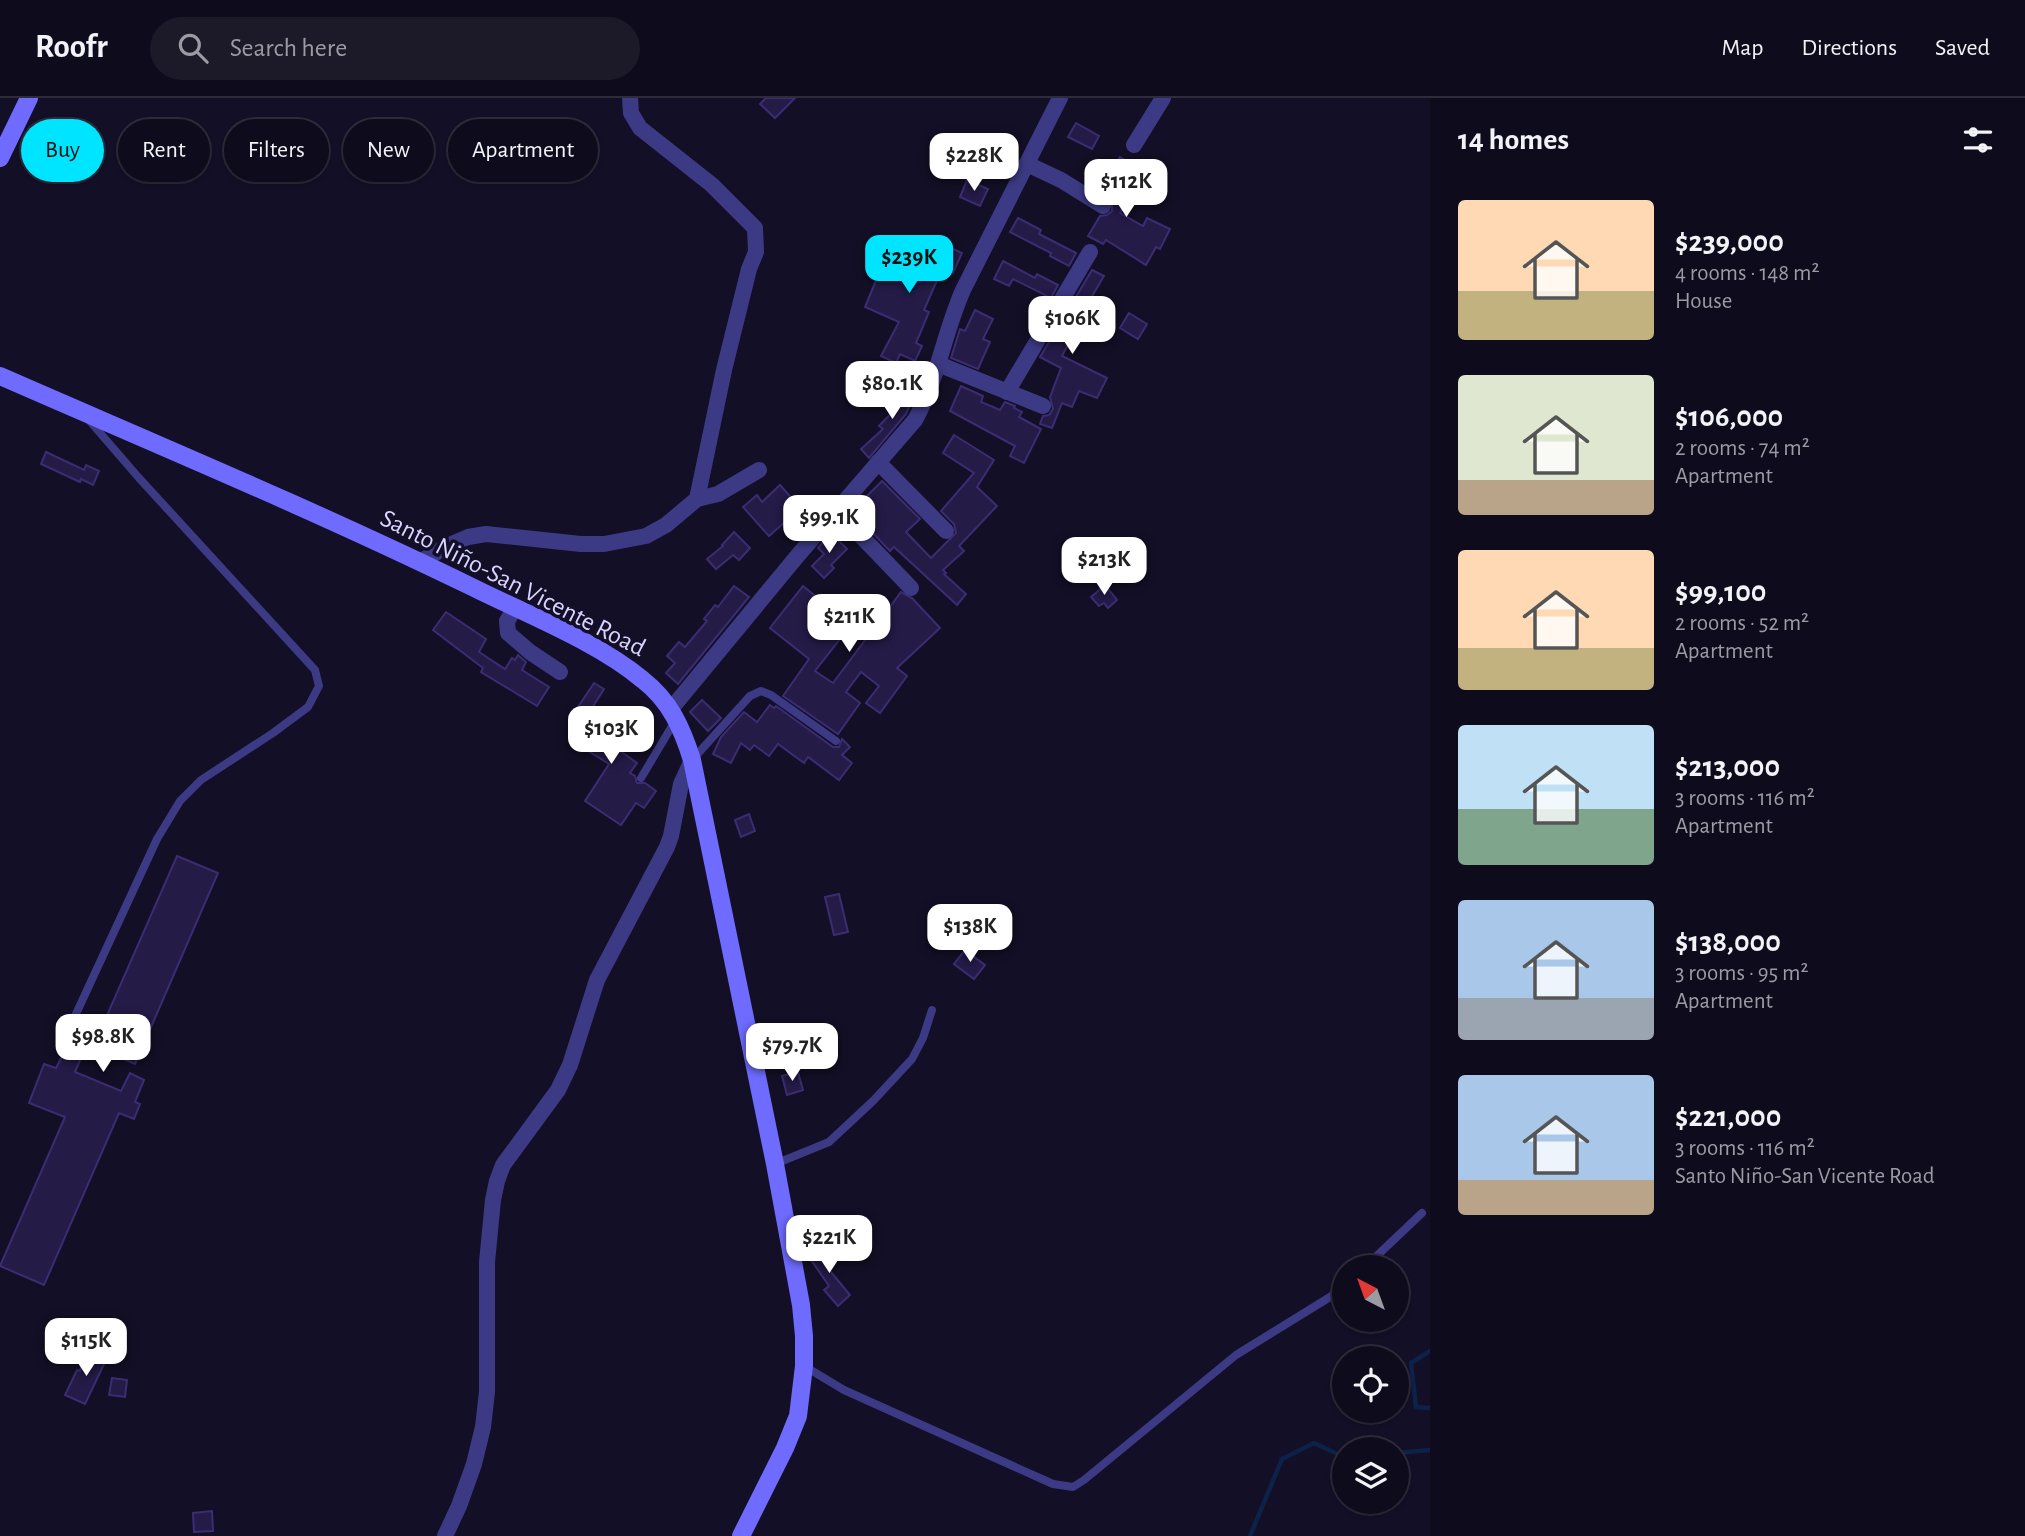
<!DOCTYPE html>
<meta charset="utf-8">
<style>
body{margin:0;font-family:"Alegreya Sans",sans-serif;background:#1c1929;color:#f1f3f6;height:100vh;display:flex;flex-direction:column;font-size:26px;white-space:nowrap}
*{box-sizing:border-box;margin:0}
p{font-size:23px;color:#9b9ba3}
.icon{flex:none;width:38px;height:38px;fill:none;stroke:currentColor;stroke-width:2;stroke-linecap:round;stroke-linejoin:round}
.map{position:relative;flex:1;overflow:hidden}
.panel{display:flex;flex-direction:column;background:#0e0b1c;width:595px}
.panel>*{flex:none}
.hud{position:absolute;left:21px;top:21px;width:665px;height:63px;display:flex;gap:14px}
.needle{width:46px;rotate:319deg}
.controls{position:absolute;left:1332px;top:1157px;display:grid;gap:14px}
.controls a{display:grid;place-items:center;width:77px;height:77px;border-radius:50%;background:#0e0b1c;box-shadow:0 2px 5px #0004,0 0 0 2px #2e2b3b;font-size:35px}
.price{position:absolute;translate:-50% -60px;padding:0 16px;border-radius:14px;background:#fff;color:#222;font-size:23px;line-height:46px;filter:drop-shadow(0 2px 4px #0008)}
.price::after{content:'';position:absolute;left:50%;top:42px;width:21px;height:16px;margin-left:-10px;background:inherit;clip-path:polygon(0 0,100% 0,50% 100%)}
.price.current{background:#00e5ff;color:#111}
ul{padding:0;list-style:none}
li{display:flex;align-items:center;gap:21px;height:175px;padding:0 28px}
li span{display:grid;place-items:center;flex:none;width:196px;height:140px;border-radius:7px;color:#555}
li>.icon{margin-inline-start:auto}
span .icon{width:84px;height:84px;fill:#fffc;stroke-width:1}
li b{font-size:30px}
h2{display:flex;justify-content:space-between;align-items:center;height:84px;padding:0 28px;font-size:30px}
.chip{padding:0 24px;border-radius:32px;background:#0e0b1c;box-shadow:0 2px 5px #0004,0 0 0 2px #2e2b3b;font-size:24px;line-height:63px}
.chip.current{background:#00e5ff;color:#111}
header{display:flex;align-items:center;gap:42px;box-sizing:border-box;height:98px;padding:0 35px;background:#0e0b1c;border-bottom:2px solid #2e2b3b}
header strong{font-size:33px}
nav{display:flex;gap:38px;margin-inline-start:auto;font-size:24px}
.search{width:490px;height:63px;background:#1c1929;display:flex;align-items:center;gap:18px;box-sizing:border-box;padding:0 24px;border-radius:38px;color:#9b9ba3;font-size:26px}
main{display:flex;flex:1;min-height:0}
.map>svg:first-child{display:block}
</style>
<header>
<strong>Roofr</strong>
<div class="search"><svg class="icon" aria-label="search" viewBox="0 0 24 24"><circle cx="10" cy="10" r="6"/><path d="M15 15l6 6"/></svg>Search here</div>
<nav><a>Map</a><a>Directions</a><a>Saved</a></nav>
</header>
<main>
<div class="map">
<svg width="1430" height="1438" viewBox="0 0 1430 1438">
<rect width="100%" height="100%" fill="#130f26"/>
<g fill="none" stroke-linecap="round" stroke-linejoin="round">
<g stroke="#0c2248" stroke-width="4.5">
<polyline points="1430,1253 1411,1265 1416,1309 1430,1310"/>
<polyline points="1396,1355 1430,1352"/>
<polyline points="1250,1438 1282,1361 1314,1345 1344,1359"/>
</g>
</g>
<g fill="#241b47" stroke="#3b2d73" stroke-width="2">
<polygon points="766,0 795,0 775,20 760,6"/>
<polygon points="1076,25 1099,38 1092,51 1068,39"/>
<polygon points="1120,59 1132,66 1124,79 1137,86 1120,115 1143,128 1147,120 1170,131 1160,151 1156,149 1146,167 1106,142 1103,146 1088,138 1100,118 1107,117 1112,113 1112,102 1097,92 1109,70 1113,72"/>
<polygon points="967,82 988,91 980,108 960,99"/>
<polygon points="1018,120 1041,132 1039,136 1076,155 1069,168 1050,158 1051,155 1010,134"/>
<polygon points="929,140 962,155 953,175 942,171 924,212 929,214 916,245 922,248 915,263 900,256 896,265 881,258 899,224 865,209 877,180 868,177 875,159 902,169 909,155 920,160"/>
<polygon points="1003,163 1035,180 1037,176 1058,187 1051,200 1013,181 1009,188 994,181"/>
<polygon points="1092,172 1104,178 1075,227 1078,228 1062,258 1107,280 1097,300 1079,293 1072,309 1062,305 1052,330 1040,326 1043,318 1049,317 1053,311 1050,299 1061,270 1040,259"/>
<polygon points="975,212 993,221 983,241 990,244 978,271 951,260 960,231 965,233"/>
<polygon points="1129,215 1147,226 1138,241 1120,230"/>
<polygon points="915,279 921,282 906,316 869,360 861,351 883,331 879,328 906,300"/>
<polygon points="961,288 983,298 981,304 1000,312 1005,304 1015,308 1014,310 1022,314 1019,319 1041,331 1024,365 1010,358 1015,348 950,313"/>
<polygon points="954,337 994,362 977,389 997,408 959,448 964,453 943,472 946,475 944,476 966,496 957,507 894,449 890,453 852,413 882,383 920,421 906,434 931,460 956,435 954,426 941,413 974,375 943,355"/>
<polygon points="46,354 84,372 86,367 99,373 93,387 81,381 80,384 41,366"/>
<polygon points="780,387 806,416 799,423 807,431 799,440 785,424 769,438 743,409 757,397 762,404"/>
<polygon points="734,434 750,450 739,462 733,457 716,471 707,461 723,448 722,447"/>
<polygon points="831,435 847,451 831,467 834,470 824,480 812,468 824,456 818,450"/>
<polygon points="1105,487 1117,502 1108,510 1104,505 1099,508 1091,499"/>
<polygon points="734,488 749,499 678,586 666,575 675,565 667,558 679,544 685,549 707,523 704,521 715,507 718,509"/>
<polygon points="803,488 851,527 815,573 833,585 901,494 912,500 940,530 897,570 907,578 880,615 866,605 879,588 861,574 846,594 860,605 838,636 783,598 809,561 770,530"/>
<polygon points="446,514 486,541 479,554 505,571 512,560 515,562 518,557 526,564 522,572 549,589 537,608 481,574 483,570 433,532"/>
<polygon points="594,585 604,591 592,610 612,623 602,640 637,665 630,675 635,678 637,685 645,685 656,693 644,710 636,705 621,727 585,703 609,666 582,649 593,631 572,618"/>
<polygon points="702,602 721,620 708,633 690,614"/>
<polygon points="770,607 774,610 776,608 833,649 839,649 842,641 850,649 842,657 852,665 839,682 808,659 804,665 778,646 769,658 754,647 750,652 741,645 731,665 713,656 721,639 744,614 757,624"/>
<polygon points="749,716 755,733 741,739 735,722"/>
<polygon points="177,758 218,775 135,966 87,946 75,974 121,993 130,975 144,982 135,1004 140,1006 134,1021 119,1015 44,1187 0,1168 65,1019 29,1005 44,966 56,970 80,923 101,931"/>
<polygon points="839,796 848,834 834,837 825,799"/>
<polygon points="965,852 985,867 974,881 954,866"/>
<polygon points="798,974 803,992 787,997 782,978"/>
<polygon points="827,1148 836,1162 826,1168 850,1197 838,1208 824,1192 829,1188 809,1159"/>
<polygon points="85,1254 107,1260 85,1306 65,1297 77,1272 80,1273"/>
<polygon points="112,1280 127,1282 125,1299 109,1297"/>
<polygon points="212,1413 213,1433 194,1434 193,1415"/>
</g>
<g fill="none" stroke-linecap="round" stroke-linejoin="round">
<g stroke="#3d3a85" stroke-width="8">
<polyline points="692,662 750,598 761,593 771,597 836,643"/>
<polyline points="641,680 675,623"/>
<polyline points="63,944 157,741 180,703 201,682 273,635 308,609 319,588 315,572 139,380 88,321"/>
<polyline points="775,1066 829,1044 873,1003 912,961 923,940 932,912"/>
<polyline points="1365,1169 1422,1115"/>
<polyline points="804,1268 844,1292 1053,1386 1073,1389 1084,1382 1236,1257 1330,1199 1344,1187"/>
</g>
<g stroke="#3d3a85" stroke-width="16">
<polyline points="630,0 631,15 640,30 712,87 755,130 756,154 749,171 724,272 697,401"/>
<polyline points="1134,47 1163,0"/>
<polyline points="1027,66 1061,82 1103,108"/>
<polyline points="938,266 1043,308"/>
<polyline points="1007,294 1090,154"/>
<polyline points="878,364 946,433"/>
<polyline points="836,412 911,490"/>
<polyline points="420,464 447,448 468,439 486,436 581,446 604,446 646,438 666,427 697,401 718,396 759,372"/>
<polyline points="515,510 507,523 508,535 530,554 560,574"/>
<path d="M671 611 799 456 915 322C938 281 944 235 963 192L1060 0"/>
<polyline points="445,1438 459,1408 474,1366 483,1329 487,1294 487,1164 493,1102 497,1083 503,1067 558,992 570,967 597,882 667,749 671,738 681,686 692,662"/>
</g>
<g stroke="#6f6bff" stroke-width="18">
<polyline points="0,60 29,0"/>
<path d="M0 278C158 347 316 413 470 488 526 516 596 543 643 582 670 603 682 630 692 662L775 1066 801 1207 804 1238V1268L798 1318 785 1350 741 1438"/>
</g>
</g>
<g text-anchor="middle" dominant-baseline="central" stroke-width="7" stroke-linejoin="round" paint-order="stroke">
<g font-size="26" fill="#d9d4ff" stroke="#130f26">
<text transform="translate(513 485) rotate(27)">Santo Niño-San Vicente Road</text>
</g>
</g>
</svg>
<div class="controls">
<a><svg class="needle" viewBox="-14 -14 28 28"><path d="M0-13l5 13h-10z" fill="#e53935"/><path d="M0 13l5-13h-10z" fill="#9b9ba3"/></svg></a>
<a><svg class="icon" aria-label="locate" viewBox="0 0 24 24"><circle cx="12" cy="12" r="6"/><path d="M12 2v4M12 18v4M2 12h4M18 12h4"/></svg></a>
<a><svg class="icon" aria-label="layers" viewBox="0 0 24 24"><path d="M12 4l9 5-9 5-9-5zM3 14l9 5 9-5"/></svg></a>
</div>
<b class="price" style="left:974px;top:95px">$228K</b>
<b class="price" style="left:1126px;top:121px">$112K</b>
<b class="price current" style="left:909px;top:197px">$239K</b>
<b class="price" style="left:1072px;top:258px">$106K</b>
<b class="price" style="left:892px;top:323px">$80.1K</b>
<b class="price" style="left:829px;top:457px">$99.1K</b>
<b class="price" style="left:1104px;top:499px">$213K</b>
<b class="price" style="left:849px;top:556px">$211K</b>
<b class="price" style="left:611px;top:668px">$103K</b>
<b class="price" style="left:970px;top:866px">$138K</b>
<b class="price" style="left:103px;top:976px">$98.8K</b>
<b class="price" style="left:792px;top:985px">$79.7K</b>
<b class="price" style="left:829px;top:1177px">$221K</b>
<b class="price" style="left:86px;top:1280px">$115K</b>
<div class="hud">
<a class="chip current">Buy</a>
<a class="chip">Rent</a>
<a class="chip">Filters</a>
<a class="chip">New</a>
<a class="chip">Apartment</a>
</div>
</div>
<section class="panel">
<h2>14 homes<svg class="icon" aria-label="filters" viewBox="0 0 24 24"><path d="M4 7h16M4 17h16"/><circle cx="9" cy="7" r="2"/><circle cx="15" cy="17" r="2"/></svg></h2>
<ul>
<li><span style="background:linear-gradient(#ffd9b3 65%,#c2b280 0)"><svg class="icon" aria-label="home" viewBox="0 0 24 24"><path d="M3 11l9-7 9 7M6 9v11h12V9"/></svg></span><div><b>$239,000</b><p>4 rooms · 148 m²</p><p>House</p></div></li>
<li><span style="background:linear-gradient(#dfe7d0 75%,#b9a48a 0)"><svg class="icon" aria-label="home" viewBox="0 0 24 24"><path d="M3 11l9-7 9 7M6 9v11h12V9"/></svg></span><div><b>$106,000</b><p>2 rooms · 74 m²</p><p>Apartment</p></div></li>
<li><span style="background:linear-gradient(#ffd9b3 70%,#c2b280 0)"><svg class="icon" aria-label="home" viewBox="0 0 24 24"><path d="M3 11l9-7 9 7M6 9v11h12V9"/></svg></span><div><b>$99,100</b><p>2 rooms · 52 m²</p><p>Apartment</p></div></li>
<li><span style="background:linear-gradient(#bfe0f5 60%,#7fa58c 0)"><svg class="icon" aria-label="home" viewBox="0 0 24 24"><path d="M3 11l9-7 9 7M6 9v11h12V9"/></svg></span><div><b>$213,000</b><p>3 rooms · 116 m²</p><p>Apartment</p></div></li>
<li><span style="background:linear-gradient(#a9c7e8 70%,#9aa5b1 0)"><svg class="icon" aria-label="home" viewBox="0 0 24 24"><path d="M3 11l9-7 9 7M6 9v11h12V9"/></svg></span><div><b>$138,000</b><p>3 rooms · 95 m²</p><p>Apartment</p></div></li>
<li><span style="background:linear-gradient(#a9c7e8 75%,#b9a48a 0)"><svg class="icon" aria-label="home" viewBox="0 0 24 24"><path d="M3 11l9-7 9 7M6 9v11h12V9"/></svg></span><div><b>$221,000</b><p>3 rooms · 116 m²</p><p>Santo Niño-San Vicente Road</p></div></li>
</ul>
</section>
</main>
